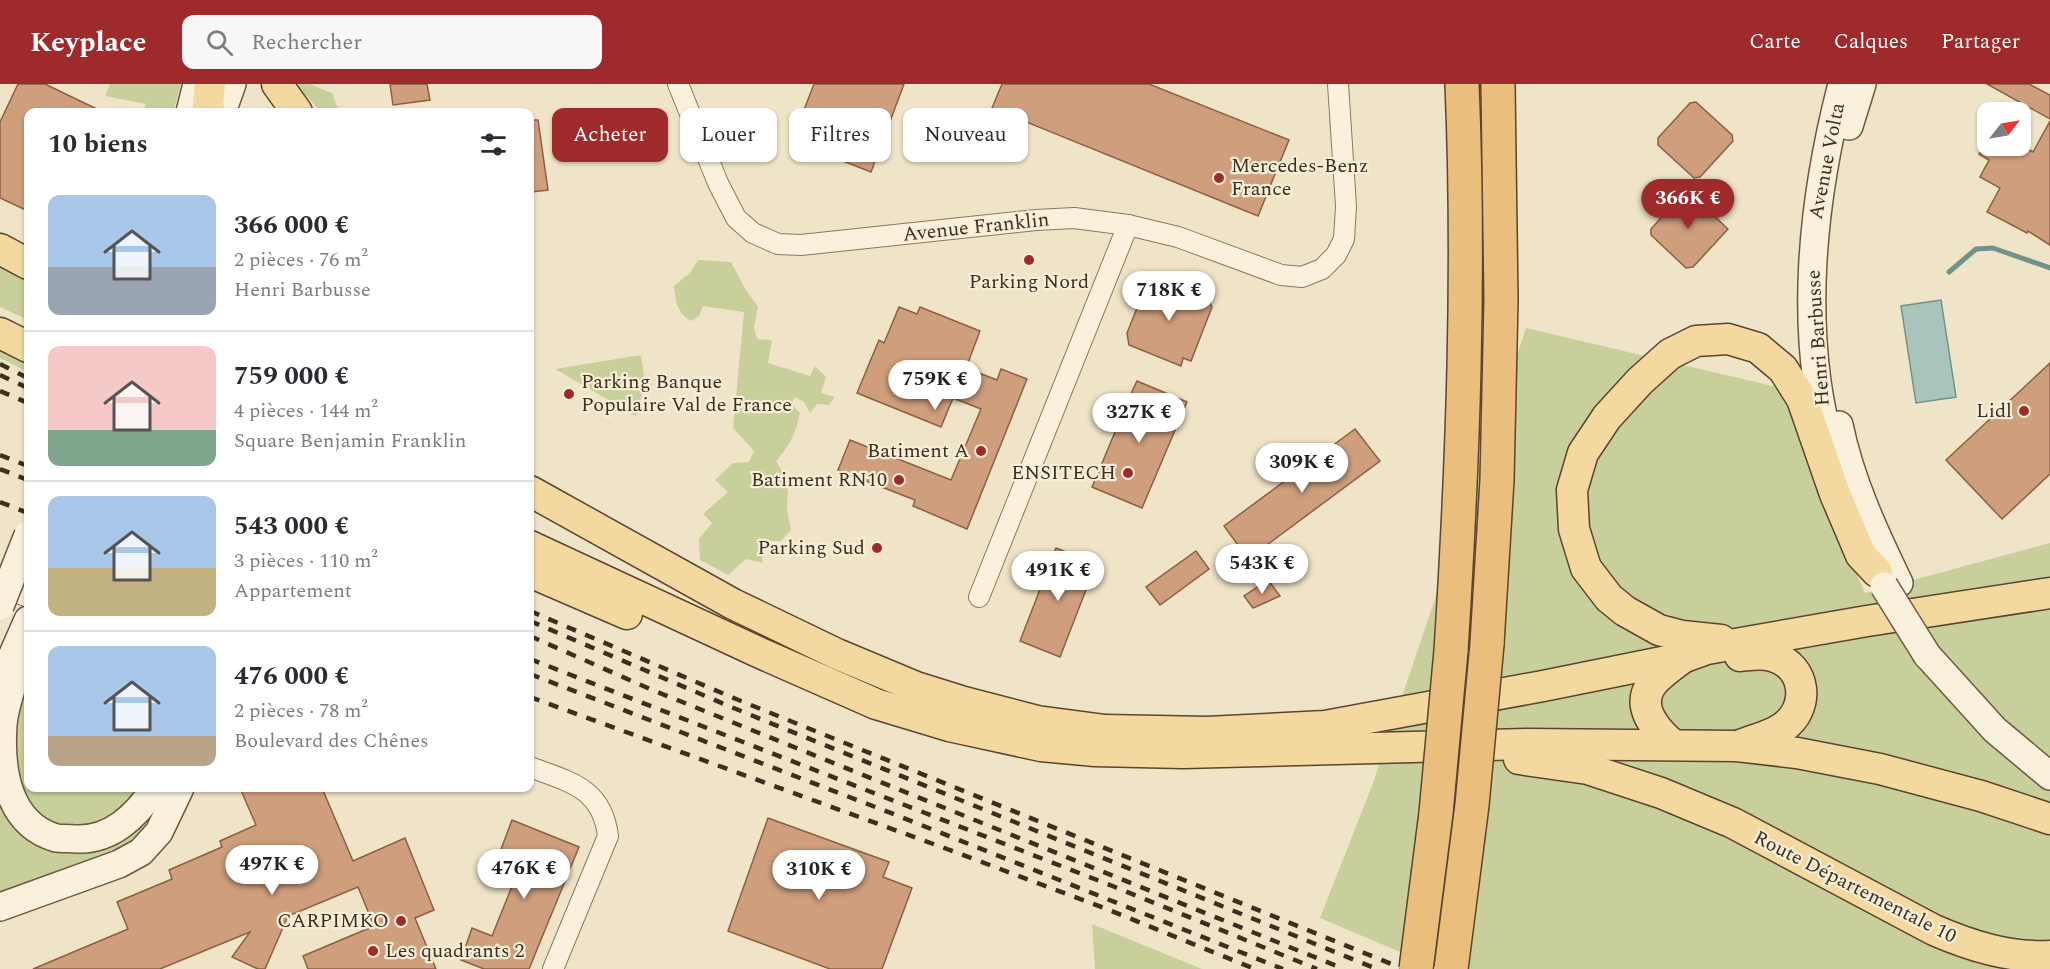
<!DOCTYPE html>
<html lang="fr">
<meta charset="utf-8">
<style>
body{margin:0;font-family:Spectral,serif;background:#f7f7f7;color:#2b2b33;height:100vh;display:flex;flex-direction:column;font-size:22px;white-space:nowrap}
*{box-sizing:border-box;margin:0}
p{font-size:20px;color:#7c7c81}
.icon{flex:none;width:33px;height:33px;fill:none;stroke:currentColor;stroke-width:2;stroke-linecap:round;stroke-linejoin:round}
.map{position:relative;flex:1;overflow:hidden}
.side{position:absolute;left:24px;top:24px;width:510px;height:684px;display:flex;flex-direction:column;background:#fff;border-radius:12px;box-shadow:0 2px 4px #0004}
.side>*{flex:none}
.top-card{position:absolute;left:552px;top:24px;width:570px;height:54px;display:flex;gap:12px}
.needle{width:39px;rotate:59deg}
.buttons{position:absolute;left:1977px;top:18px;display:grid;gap:12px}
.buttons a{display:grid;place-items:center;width:54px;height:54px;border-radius:12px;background:#fff;box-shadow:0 2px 4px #0004;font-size:30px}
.price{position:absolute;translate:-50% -51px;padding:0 14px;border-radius:21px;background:#fff;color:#222;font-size:20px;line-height:39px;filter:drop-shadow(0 2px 3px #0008)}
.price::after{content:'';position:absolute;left:50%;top:36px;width:18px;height:14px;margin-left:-9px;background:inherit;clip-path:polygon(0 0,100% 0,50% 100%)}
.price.active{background:#9e2a2b;color:#fff}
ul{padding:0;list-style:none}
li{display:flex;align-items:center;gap:18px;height:150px;padding:0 24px}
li+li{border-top:2px solid #e1e1e2}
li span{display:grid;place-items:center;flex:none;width:168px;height:120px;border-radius:12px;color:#555}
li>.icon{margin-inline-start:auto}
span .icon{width:72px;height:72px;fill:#fffc;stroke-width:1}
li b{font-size:26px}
h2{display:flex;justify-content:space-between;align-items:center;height:72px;padding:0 24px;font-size:26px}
.tag{padding:0 21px;border-radius:12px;background:#fff;box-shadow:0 2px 4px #0004;font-size:21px;line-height:54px}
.tag.active{background:#9e2a2b;color:#fff}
header{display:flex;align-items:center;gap:36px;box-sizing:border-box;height:84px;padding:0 30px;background:#9e2a2b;color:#fff}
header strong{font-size:28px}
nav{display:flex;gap:33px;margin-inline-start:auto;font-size:21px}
.search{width:420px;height:54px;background:#f7f7f7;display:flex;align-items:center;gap:15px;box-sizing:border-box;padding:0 21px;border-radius:12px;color:#7c7c81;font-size:22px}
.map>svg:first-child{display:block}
</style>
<header>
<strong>Keyplace</strong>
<div class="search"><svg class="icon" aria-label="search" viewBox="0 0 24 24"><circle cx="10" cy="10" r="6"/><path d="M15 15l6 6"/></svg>Rechercher</div>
<nav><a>Carte</a><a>Calques</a><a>Partager</a></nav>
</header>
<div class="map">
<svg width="2050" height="885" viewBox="0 0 2050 885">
<rect width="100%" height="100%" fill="#f0e4c8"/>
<g fill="#c9cf9b">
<polygon points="110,0 181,0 173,28 143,28 146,20 105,12"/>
<polygon points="299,0 310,0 332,9 339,28 321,28 299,4"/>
<polygon points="0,176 28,190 28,236 0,223"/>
<path d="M698 176 731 178 746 206 758 223 754 243 757 255 772 256 768 279 810 292 815 282 826 293 821 309 835 313 829 321 817 320 810 329 804 318 795 313 791 320 800 329C795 351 790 361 776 377L788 397 787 425 791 446 781 457H759L763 479 746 475 728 491 700 476 699 455 712 439 703 430 728 408 715 396 733 379 749 378 754 367 733 344 744 228 703 222 699 232 691 237C676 227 676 219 674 202L690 189Z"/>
<polygon points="1526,244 1781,304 1811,384 1865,509 2050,459 2050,885 1440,885 1320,834 1373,699"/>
<polygon points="0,266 28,280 28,288 0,274"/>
<polygon points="641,271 645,299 636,332 555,285"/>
<polygon points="28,600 28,704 141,704 116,728 97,739 77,744 60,744 41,733 26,717 15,695 14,643"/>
<polygon points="174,704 135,760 0,815 0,713 52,763"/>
<polygon points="1092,840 1202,885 1095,885"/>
</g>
<polygon fill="#a9c4bc" stroke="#6f938a" stroke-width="1.5" points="1941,216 1956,313 1916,319 1901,222"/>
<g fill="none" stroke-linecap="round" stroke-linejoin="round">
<polyline stroke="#6f938a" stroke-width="5" points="1949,188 1976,165 1993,164 2050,184"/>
</g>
<g fill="#cf9f7d" stroke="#8d5f41" stroke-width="1.5">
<polygon points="18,0 45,0 103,28 28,28 28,127 0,114 0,38"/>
<polygon points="390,0 427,0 430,16 393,21"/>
<polygon points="814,0 904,0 871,88 792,57"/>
<polygon points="1002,0 1149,0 1289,56 1258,132 992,24"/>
<polygon points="1987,0 2029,0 2050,11 2050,35"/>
<polygon points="1696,18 1732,51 1733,57 1700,93 1694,94 1658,61 1658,54 1690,19"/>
<polygon points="530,36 538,36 548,106 532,108 531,98 530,98"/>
<polygon points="2050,37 2050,161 2028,147 2027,149 1987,128 2000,104 1980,93 1989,76 1979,70 1984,62 2022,62 2033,68"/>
<polygon points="1686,106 1728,145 1693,183 1686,184 1651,151 1651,145"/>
<polygon points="1156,195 1182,206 1184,201 1197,206 1195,211 1209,217 1212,223 1191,277 1183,274 1181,282 1129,261 1127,249 1147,199"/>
<polygon points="899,223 917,230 920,223 980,247 966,284 997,296 1001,285 1027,295 967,445 913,422 915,416 838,386 850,356 951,396 981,325 953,314 941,343 857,309 879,256 884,259"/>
<polygon points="2050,279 2050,390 2002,435 1946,376"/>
<polygon points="1137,297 1187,318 1142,424 1092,403 1123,329 1119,327 1124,314 1128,316"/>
<polygon points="1355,345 1380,377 1248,475 1224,442"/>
<polygon points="1056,464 1096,480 1060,573 1020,557"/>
<polygon points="1196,467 1209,485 1160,521 1146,503"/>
<polygon points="1268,496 1280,512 1253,524 1244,512"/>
<polygon points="240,704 322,704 353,777 405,754 434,826 415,834 436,885 308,885 303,872 374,842 358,803 288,832 265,885 258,885 232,873 250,848 160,885 33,885 128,845 117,818 172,795 169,786 222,763 220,757 256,741"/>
<polygon points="768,734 889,778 883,793 912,804 882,885 830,885 728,847"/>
<polygon points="512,736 579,763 529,885 484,885 461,876 472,844 492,852 519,785 497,776"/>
</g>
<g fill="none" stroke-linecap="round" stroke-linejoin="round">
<g stroke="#8d765c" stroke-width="22">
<g id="minor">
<polyline points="678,0 718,99 736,134 753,149 778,160 801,161 1036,136 1074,134 1128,141 1178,153 1281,191 1302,193 1322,185 1336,171 1344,155 1346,122 1338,0"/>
<polyline points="0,502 28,513"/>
<polyline points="979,513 1128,141"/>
<path d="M530 683C570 698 602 704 608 752L553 885"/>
</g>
</g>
<g stroke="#6f573f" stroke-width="30">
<g id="secondary">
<polyline points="190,28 197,0"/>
<polyline points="222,28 232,0"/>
<polyline points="1849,42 1862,0"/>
<path d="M1839 341C1851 398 1874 447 1899 499"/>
<path d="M1832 367C1797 250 1812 116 1842 0"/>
<path d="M14 569C13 579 15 591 12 601 9 614 4 626 3 641 0 684 7 740 56 754 62 755 69 754 75 755 111 757 136 732 155 704"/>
<polyline points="1927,571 1995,646 2050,692"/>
<polyline points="7,584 28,536"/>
<polyline points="0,823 119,780 141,768 159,748 180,704"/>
</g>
</g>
<g stroke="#5b4430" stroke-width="33">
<g id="primary">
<polyline points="210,0 208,21 210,28"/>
<polyline points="277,0 297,28"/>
<polyline points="0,165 28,180"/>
<polyline points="0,249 28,263"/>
<polyline points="530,407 733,520 837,570 916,603 964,618 1037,637 1105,646 1207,648 1325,642 1543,602 1682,574 1707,565 1867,537 2050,509"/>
<polyline points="530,462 758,568 876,620 949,642 1041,662 1095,667 1183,669 1528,660 1737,662 1797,669 1880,685 1981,712 2050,735"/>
<polyline points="530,488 627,530"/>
<polyline points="1721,556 1682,552 1659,546 1625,527 1609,514 1586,484 1574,445 1572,406 1583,369 1607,333 1640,297 1670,270 1696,257 1728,255 1758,264 1783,285 1802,315 1835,410 1861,471 1877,488"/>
<path d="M1740 572C1751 571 1761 569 1772 572 1807 582 1811 625 1782 644 1770 652 1756 655 1743 660"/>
<path d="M1672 660C1656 646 1635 622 1652 600 1660 590 1671 583 1681 575"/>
<path d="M1519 675 1588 685 1661 709 1733 739 1934 846C1971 862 2009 874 2050 872"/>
</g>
</g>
<g stroke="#5b4430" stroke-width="36">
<g id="trunk">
<polyline points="1487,560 1497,396 1501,216 1498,0"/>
<path d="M1451 567C1463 378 1470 189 1462 0"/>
</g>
</g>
<use href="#minor" stroke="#faf1dc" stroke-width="20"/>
<use href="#secondary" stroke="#faf1dc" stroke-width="27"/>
<use href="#primary" stroke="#f3d9a0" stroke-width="30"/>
<use href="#trunk" stroke="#eabe7c" stroke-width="33"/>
<g stroke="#3d2e20" stroke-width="4.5" stroke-dasharray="10 10" stroke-linecap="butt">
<polyline points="0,280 28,294"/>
<polyline points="0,291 28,304"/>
<polyline points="0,307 28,319"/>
<polyline points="0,371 28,382"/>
<polyline points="0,385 28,396"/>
<polyline points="0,418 28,429"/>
<polyline points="530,527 736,615 1404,885"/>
<polyline points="530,537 731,623 1377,885"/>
<polyline points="530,552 650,605 1344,885"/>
<polyline points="530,575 1115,803 1317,885"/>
<polyline points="530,590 896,731 1283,885"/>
<polyline points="530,613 947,765 1104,824 1255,885"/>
</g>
<g stroke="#6f573f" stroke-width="30" stroke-linecap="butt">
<g id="secondary-bridge">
<polyline points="1884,502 1927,571"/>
<polyline points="0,522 28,451"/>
</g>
</g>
<g stroke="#5b4430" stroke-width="36" stroke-linecap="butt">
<g id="trunk-bridge">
<polyline points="1416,885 1436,729 1451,567"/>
<polyline points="1451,885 1472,721 1487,560"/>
</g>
</g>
<use href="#secondary-bridge" stroke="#faf1dc" stroke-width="27"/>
<use href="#trunk-bridge" stroke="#eabe7c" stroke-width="33"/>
</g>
<g fill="#9e2a2b" stroke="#f7eed8" stroke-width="2">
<circle cx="1219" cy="94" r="6"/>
<circle cx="1029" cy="176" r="6"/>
<circle cx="569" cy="310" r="6"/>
<circle cx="2024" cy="327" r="6"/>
<circle cx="981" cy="367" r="6"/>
<circle cx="1128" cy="389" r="6"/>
<circle cx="899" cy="396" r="6"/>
<circle cx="877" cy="464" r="6"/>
<circle cx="401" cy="837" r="6"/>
<circle cx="373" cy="867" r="6"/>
</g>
<g text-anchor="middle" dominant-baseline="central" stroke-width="4.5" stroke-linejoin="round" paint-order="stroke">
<g font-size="20" fill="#3d2e20" stroke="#f7eed8">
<text transform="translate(1827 77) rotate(-79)">Avenue Volta</text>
<text transform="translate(976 143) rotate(-6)">Avenue Franklin</text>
<text transform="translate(1818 254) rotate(-94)">Henri Barbusse</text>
<text transform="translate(1855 803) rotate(27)">Route Départementale 10</text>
</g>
<g font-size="20" fill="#3d2e20" stroke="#f7eed8" text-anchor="end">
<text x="1231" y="82" text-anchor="start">Mercedes-Benz<tspan x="1231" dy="23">France</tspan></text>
<text x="1029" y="198" text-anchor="middle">Parking Nord</text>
<text x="581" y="298" text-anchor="start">Parking Banque<tspan x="581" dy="23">Populaire Val de France</tspan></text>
<text x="2012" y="327">Lidl</text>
<text x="969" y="367">Batiment A</text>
<text x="1116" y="389">ENSITECH</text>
<text x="887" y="396">Batiment RN10</text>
<text x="865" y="464">Parking Sud</text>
<text x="389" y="837">CARPIMKO</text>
<text x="385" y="867" text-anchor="start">Les quadrants 2</text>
</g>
</g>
</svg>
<div class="buttons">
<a><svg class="needle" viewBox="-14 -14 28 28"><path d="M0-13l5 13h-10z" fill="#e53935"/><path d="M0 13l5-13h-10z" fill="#7c7c81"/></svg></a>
</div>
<b class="price active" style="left:1688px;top:146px">366K €</b>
<b class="price" style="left:1169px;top:238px">718K €</b>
<b class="price" style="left:935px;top:327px">759K €</b>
<b class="price" style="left:1139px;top:360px">327K €</b>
<b class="price" style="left:1302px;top:410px">309K €</b>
<b class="price" style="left:1262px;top:511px">543K €</b>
<b class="price" style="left:1058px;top:518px">491K €</b>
<b class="price" style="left:272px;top:812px">497K €</b>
<b class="price" style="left:524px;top:816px">476K €</b>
<b class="price" style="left:819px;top:817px">310K €</b>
<div class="top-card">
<a class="tag active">Acheter</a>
<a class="tag">Louer</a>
<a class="tag">Filtres</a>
<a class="tag">Nouveau</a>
</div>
<section class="side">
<h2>10 biens<svg class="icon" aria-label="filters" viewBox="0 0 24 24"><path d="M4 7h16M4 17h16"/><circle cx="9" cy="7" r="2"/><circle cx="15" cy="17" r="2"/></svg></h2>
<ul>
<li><span style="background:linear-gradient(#a9c7e8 60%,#9aa5b1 0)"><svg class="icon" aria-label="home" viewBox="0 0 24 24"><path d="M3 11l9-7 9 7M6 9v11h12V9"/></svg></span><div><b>366 000 €</b><p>2 pièces · 76 m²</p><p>Henri Barbusse</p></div></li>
<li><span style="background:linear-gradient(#f6c9c9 70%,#7fa58c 0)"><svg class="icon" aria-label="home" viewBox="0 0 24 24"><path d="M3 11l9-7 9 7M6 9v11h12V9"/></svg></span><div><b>759 000 €</b><p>4 pièces · 144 m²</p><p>Square Benjamin Franklin</p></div></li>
<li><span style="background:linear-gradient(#a9c7e8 60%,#c2b280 0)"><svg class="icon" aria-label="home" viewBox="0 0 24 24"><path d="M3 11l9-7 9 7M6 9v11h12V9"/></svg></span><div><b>543 000 €</b><p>3 pièces · 110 m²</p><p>Appartement</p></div></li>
<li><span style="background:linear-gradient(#a9c7e8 75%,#b9a48a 0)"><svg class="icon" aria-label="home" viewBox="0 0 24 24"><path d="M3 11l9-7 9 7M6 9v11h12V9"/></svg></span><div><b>476 000 €</b><p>2 pièces · 78 m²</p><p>Boulevard des Chênes</p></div></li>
</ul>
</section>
</div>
